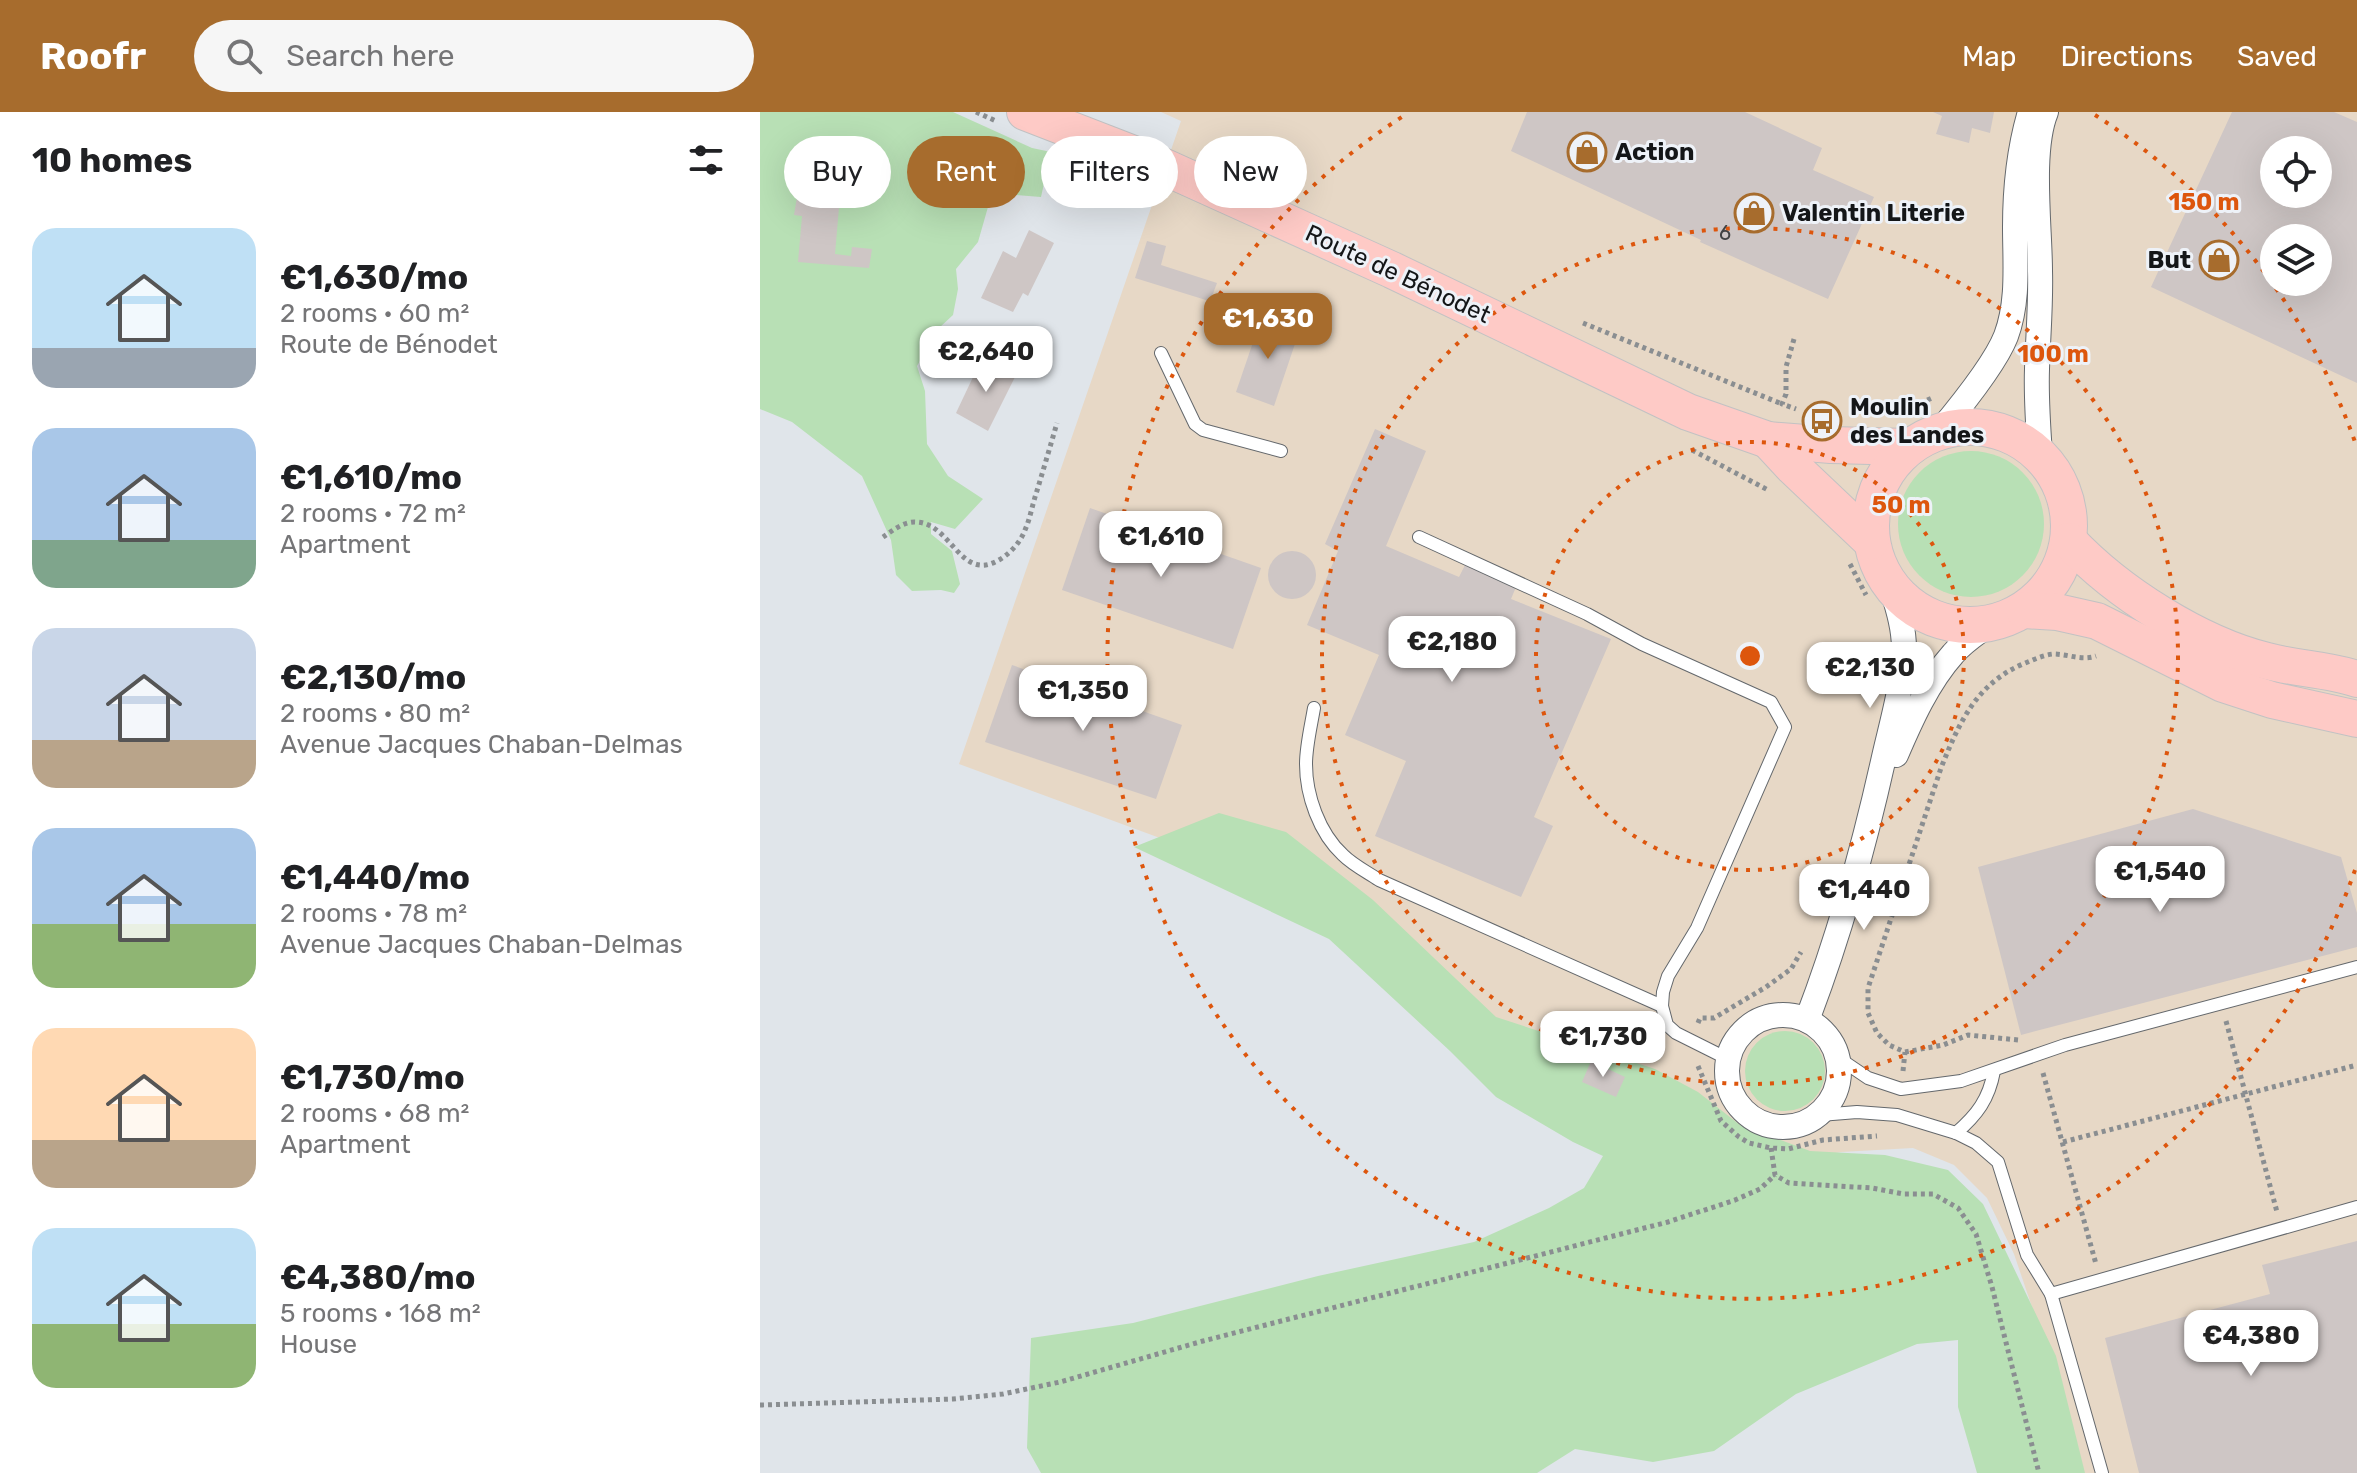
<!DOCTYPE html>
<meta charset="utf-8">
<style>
body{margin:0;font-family:Rubik,sans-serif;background:#f6f6f6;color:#202124;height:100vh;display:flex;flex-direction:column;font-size:30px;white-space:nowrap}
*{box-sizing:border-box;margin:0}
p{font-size:26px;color:#757577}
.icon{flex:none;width:44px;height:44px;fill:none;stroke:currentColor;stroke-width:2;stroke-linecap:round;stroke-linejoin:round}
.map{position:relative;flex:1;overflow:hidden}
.sheet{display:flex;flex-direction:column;background:#fff;width:760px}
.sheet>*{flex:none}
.guide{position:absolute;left:24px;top:24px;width:760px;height:72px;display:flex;gap:16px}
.buttons{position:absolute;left:1500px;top:24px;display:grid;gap:16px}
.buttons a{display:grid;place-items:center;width:72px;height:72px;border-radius:50%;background:#fff;box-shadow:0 8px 32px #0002;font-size:40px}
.price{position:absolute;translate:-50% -68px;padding:0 18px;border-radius:16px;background:#fff;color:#222;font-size:26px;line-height:52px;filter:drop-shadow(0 2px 4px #0008)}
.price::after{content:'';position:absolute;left:50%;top:48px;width:24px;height:18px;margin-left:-12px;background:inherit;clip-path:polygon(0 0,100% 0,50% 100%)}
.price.current{background:#a76c2d;color:#fff}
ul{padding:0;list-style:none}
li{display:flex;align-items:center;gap:24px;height:200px;padding:0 32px}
li span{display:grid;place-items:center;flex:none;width:224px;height:160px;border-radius:24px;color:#555}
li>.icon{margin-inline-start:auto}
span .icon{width:96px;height:96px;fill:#fffc;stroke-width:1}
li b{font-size:34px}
h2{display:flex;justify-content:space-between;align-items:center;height:96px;padding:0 32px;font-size:34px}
.tag{padding:0 28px;border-radius:36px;background:#fff;box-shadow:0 8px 32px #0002;font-size:28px;line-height:72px}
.tag.current{background:#a76c2d;color:#fff}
header{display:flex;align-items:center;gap:48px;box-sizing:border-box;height:112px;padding:0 40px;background:#a76c2d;color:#fff}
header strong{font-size:38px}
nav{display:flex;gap:44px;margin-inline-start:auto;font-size:28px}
.search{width:560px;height:72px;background:#f6f6f6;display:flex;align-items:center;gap:20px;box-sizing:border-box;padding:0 28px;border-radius:44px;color:#757577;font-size:30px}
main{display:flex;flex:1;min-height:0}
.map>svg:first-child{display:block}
</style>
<header>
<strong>Roofr</strong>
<div class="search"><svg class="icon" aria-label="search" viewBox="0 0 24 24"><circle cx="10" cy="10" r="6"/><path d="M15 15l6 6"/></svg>Search here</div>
<nav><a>Map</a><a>Directions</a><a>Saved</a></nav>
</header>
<main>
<section class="sheet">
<h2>10 homes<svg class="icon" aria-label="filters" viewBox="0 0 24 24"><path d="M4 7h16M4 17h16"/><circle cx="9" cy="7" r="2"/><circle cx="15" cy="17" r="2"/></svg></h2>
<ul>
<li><span style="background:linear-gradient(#bfe0f5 75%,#9aa5b1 0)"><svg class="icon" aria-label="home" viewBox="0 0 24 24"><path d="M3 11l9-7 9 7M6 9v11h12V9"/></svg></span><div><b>€1,630/mo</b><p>2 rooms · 60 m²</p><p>Route de Bénodet</p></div></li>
<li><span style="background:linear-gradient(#a9c7e8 70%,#7fa58c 0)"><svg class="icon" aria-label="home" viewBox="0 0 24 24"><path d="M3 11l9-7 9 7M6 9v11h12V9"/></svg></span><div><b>€1,610/mo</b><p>2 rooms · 72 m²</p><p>Apartment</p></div></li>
<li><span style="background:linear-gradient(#c9d6e8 70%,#b9a48a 0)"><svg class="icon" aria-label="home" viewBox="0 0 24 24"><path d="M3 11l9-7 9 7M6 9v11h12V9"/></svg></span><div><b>€2,130/mo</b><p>2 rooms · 80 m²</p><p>Avenue Jacques Chaban-Delmas</p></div></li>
<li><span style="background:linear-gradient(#a9c7e8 60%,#8fb573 0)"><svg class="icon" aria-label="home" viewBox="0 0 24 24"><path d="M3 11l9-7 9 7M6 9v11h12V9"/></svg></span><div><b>€1,440/mo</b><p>2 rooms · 78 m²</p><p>Avenue Jacques Chaban-Delmas</p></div></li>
<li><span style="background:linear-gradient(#ffd9b3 70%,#b9a48a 0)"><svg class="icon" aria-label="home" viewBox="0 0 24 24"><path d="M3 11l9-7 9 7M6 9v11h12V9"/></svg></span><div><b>€1,730/mo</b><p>2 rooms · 68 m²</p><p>Apartment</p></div></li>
<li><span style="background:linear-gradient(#bfe0f5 60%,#8fb573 0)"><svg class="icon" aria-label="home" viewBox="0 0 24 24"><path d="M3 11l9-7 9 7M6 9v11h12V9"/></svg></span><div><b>€4,380/mo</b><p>5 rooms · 168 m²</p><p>House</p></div></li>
</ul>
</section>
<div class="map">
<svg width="1597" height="1361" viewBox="0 0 1597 1361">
<rect width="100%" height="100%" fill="#e0e5ea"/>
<path fill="#e7d8c6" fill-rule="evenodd" d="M401 0H1597V1361H1307L1272 1195 1254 1142 1227 1086 1194 1053 1153 1036 1081 1040 1036 1048 752 943 582 793 199 652 421 9ZM1514 38H1558V82H1514ZM1514 126H1558V170H1514Z"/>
<g fill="#b8e0b5">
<polygon points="0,0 193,0 272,36 291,40 281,85 232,81 218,130 196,157 198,177 193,203 179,216 157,254 165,279 167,332 188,364 223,387 195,417 171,410 171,422 192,439 200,472 194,481 181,478 152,479 136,463 131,428 102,364 32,310 0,297"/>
<circle cx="1211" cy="412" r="73"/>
<polygon points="459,701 526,720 613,788 736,905 895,957 938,980 980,1013 1050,1039 1125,1043 1188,1058 1223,1092 1296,1244 1325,1361 1217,1361 1198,1295 1198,1228 1157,1232 1036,1282 954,1339 893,1350 815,1337 777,1361 281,1361 267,1336 271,1226 373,1211 558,1164 714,1130 789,1096 824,1076 843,1044 813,1030 736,985 690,939 569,827 374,735"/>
<circle cx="1025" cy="959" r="40"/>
</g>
<g fill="#cec6c5" fill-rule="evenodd">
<polygon points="767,0 985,0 1062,36 1053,58 1114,85 1068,187 940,130 941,128 751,39"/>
<polygon points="1173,0 1234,0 1230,21 1212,16 1209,31 1176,22 1182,4"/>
<path d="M1472 0H1574L1597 10V271L1391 175ZM1514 38H1558V82H1514ZM1514 126H1558V170H1514Z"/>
<polygon points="38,79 80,84 75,142 91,144 92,135 112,137 109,156 38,150 42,104 34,103"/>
<polygon points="269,118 294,131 268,184 263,181 253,200 221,186 243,139 256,146"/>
<polygon points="387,129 406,134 401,153 457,171 451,187 449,189 375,166"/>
<polygon points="502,204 540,217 514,294 476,280"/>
<polygon points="222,246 256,263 228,319 196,301"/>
<polygon points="615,317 666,339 626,434 699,465 705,453 756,475 751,487 851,527 774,705 793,714 761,785 615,724 646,649 585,623 619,543 547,513 578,439 565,432"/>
<polygon points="330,396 501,456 473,537 302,478"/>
<circle cx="532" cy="463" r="24"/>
<polygon points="252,553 422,613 396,687 225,630"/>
<polygon points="1433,697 1581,745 1597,801 1597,835 1261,923 1218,755"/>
<polygon points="831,949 865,965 856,985 822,970"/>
<polygon points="1597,1129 1597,1361 1379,1361 1345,1226 1510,1182 1502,1153"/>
</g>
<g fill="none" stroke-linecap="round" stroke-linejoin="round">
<g stroke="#64686c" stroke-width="14">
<g id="service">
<polyline points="401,241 435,312 443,318 521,339"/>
<polyline points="659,425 827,502 882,532 1011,590 1025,615 937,816 908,864 903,880 902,894 907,913 916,921 968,947"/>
<path d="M554 596C551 614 546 634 546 652 546 683 559 721 583 743 593 753 607 760 619 768L902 894"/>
<polyline points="1077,945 1108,966 1141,977 1201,969 1305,933 1597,855"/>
<polyline points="1060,1003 1097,1000 1137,1003 1196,1021 1216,1031 1238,1050 1267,1143 1291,1182 1597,1095"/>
<path d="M1196 1021C1217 1003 1229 987 1234 959"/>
<polyline points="1291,1182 1342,1361"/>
</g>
</g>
<g stroke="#64686c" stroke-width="26">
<g id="minor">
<path d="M1180 319C1200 295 1235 252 1246 224 1259 189 1255 151 1255 115 1255 76 1259 37 1270 0"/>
<path d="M1280 342C1278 314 1276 285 1277 257 1278 224 1281 191 1280 159 1280 116 1270 39 1286 0"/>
<path d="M1136 643C1151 608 1168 570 1193 542 1203 530 1216 522 1228 513"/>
<circle cx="1023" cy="959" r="56"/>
<path d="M1047 908C1080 822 1104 735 1124 645 1132 610 1143 573 1144 537 1144 516 1138 497 1132 477"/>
</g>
</g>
<g stroke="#c2c2c3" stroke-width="38">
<g id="primary">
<polyline points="265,0 389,48 632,158 928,300 1008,328 1071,333 1150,335"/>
<circle cx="1210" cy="414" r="99"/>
<polyline points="1008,328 1033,355 1111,429"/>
<path d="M1309 429C1357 480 1438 532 1507 549 1537 557 1567 557 1597 567"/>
<polyline points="1264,498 1297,500 1337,509 1463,572 1512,588 1597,607"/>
</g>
</g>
<g stroke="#8a8e91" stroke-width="5" stroke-dasharray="4 4" stroke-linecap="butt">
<polyline points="216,0 236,9"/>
<polyline points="823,211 1022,292"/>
<polyline points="1034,227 1026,255 1026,282 1022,292 1036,297"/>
<polyline points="1138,301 1172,286"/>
<polyline points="932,338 1008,378"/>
<path d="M123 425C132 419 144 409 156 410 191 411 200 469 237 449 249 443 260 431 265 418 270 407 272 394 276 382 283 359 290 335 297 311"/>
<polyline points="1090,452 1106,483"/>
<polyline points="1466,909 1517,1100"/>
<polyline points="938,911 940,906 954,906 1006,875 1031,857 1041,840"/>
<path d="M1258 928 1208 923 1183 933 1145 940 1129 933 1117 921 1108 901V876L1181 656C1199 611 1216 572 1263 552 1273 548 1283 543 1293 542 1308 542 1321 549 1336 544"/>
<polyline points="938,954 961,1009 979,1025 989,1031 1011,1036 1028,1037 1063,1028 1117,1024"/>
<polyline points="1143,959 1145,940"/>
<polyline points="1283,961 1336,1152"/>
<polyline points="1303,1030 1597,953"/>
<polyline points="1011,1036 1015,1063 1029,1071 1112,1076 1144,1082 1173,1082 1198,1096 1216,1122 1232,1175 1279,1361"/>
<polyline points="0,1293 193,1287 243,1282 300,1270 443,1229 908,1110 975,1088 1000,1077 1015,1063"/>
</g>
<use href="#service" stroke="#fff" stroke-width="12"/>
<use href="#minor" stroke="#fff" stroke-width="24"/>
<use href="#primary" stroke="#fecac6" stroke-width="36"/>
</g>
<g fill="none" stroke="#dd560d" stroke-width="4" stroke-dasharray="4 8">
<circle cx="990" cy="544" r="214"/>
<circle cx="990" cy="544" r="428"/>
<path d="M1595 758A642 642 0 1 1 645 3M1335 3A642 642 0 0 1 1595 330"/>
</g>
<defs>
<g id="shop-ring" transform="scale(2)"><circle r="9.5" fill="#eef2f8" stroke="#a76c2d" stroke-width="1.5"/><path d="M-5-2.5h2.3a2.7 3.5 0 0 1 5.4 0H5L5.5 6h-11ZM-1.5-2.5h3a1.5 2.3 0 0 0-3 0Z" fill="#a76c2d"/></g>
<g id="bus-ring" transform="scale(2)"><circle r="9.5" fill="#eef2f8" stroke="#a76c2d" stroke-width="1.5"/><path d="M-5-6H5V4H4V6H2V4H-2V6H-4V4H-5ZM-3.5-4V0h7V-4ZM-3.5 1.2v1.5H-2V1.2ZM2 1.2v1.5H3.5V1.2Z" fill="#a76c2d"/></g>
</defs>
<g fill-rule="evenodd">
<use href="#shop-ring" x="827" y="40"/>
<use href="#shop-ring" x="994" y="101"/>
<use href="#shop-ring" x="1459" y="148"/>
<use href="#bus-ring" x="1062" y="309"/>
</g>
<g text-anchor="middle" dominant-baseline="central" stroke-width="6" stroke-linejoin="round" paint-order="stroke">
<g font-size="20" fill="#424243">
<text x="965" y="121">6</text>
</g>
<g font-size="24" font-weight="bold" fill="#141618" stroke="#eef2f8" text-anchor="start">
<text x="855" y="40">Action</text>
<text x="1022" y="101">Valentin Literie</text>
<text x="1431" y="148" text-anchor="end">But</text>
<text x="1090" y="295">Moulin<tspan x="1090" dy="28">des Landes</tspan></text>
</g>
<g font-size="24" fill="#141618" stroke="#eef2f8">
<text transform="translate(638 162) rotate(25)">Route de Bénodet</text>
</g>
</g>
<circle cx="990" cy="544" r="12" fill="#dd560d" stroke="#eef2f8" stroke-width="4"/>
<g font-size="24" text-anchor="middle" font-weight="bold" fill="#dd560d" stroke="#eef2f8" stroke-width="6" stroke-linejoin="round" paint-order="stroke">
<text x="1444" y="98">150 m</text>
<text x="1293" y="250">100 m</text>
<text x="1141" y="401">50 m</text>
</g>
</svg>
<div class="buttons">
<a><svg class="icon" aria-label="locate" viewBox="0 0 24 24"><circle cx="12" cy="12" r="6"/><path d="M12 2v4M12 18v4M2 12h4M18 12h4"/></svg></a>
<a><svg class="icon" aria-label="layers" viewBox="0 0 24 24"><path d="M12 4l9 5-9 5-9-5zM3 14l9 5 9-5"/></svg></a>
</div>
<b class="price current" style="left:508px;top:249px">€1,630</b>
<b class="price" style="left:226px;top:282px">€2,640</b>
<b class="price" style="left:401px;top:467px">€1,610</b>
<b class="price" style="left:692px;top:572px">€2,180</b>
<b class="price" style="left:1110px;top:598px">€2,130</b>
<b class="price" style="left:323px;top:621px">€1,350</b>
<b class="price" style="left:1400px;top:802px">€1,540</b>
<b class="price" style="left:1104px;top:820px">€1,440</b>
<b class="price" style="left:843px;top:967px">€1,730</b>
<b class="price" style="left:1491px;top:1266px">€4,380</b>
<div class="guide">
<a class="tag">Buy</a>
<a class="tag current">Rent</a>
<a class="tag">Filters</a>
<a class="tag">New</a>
</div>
</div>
</main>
